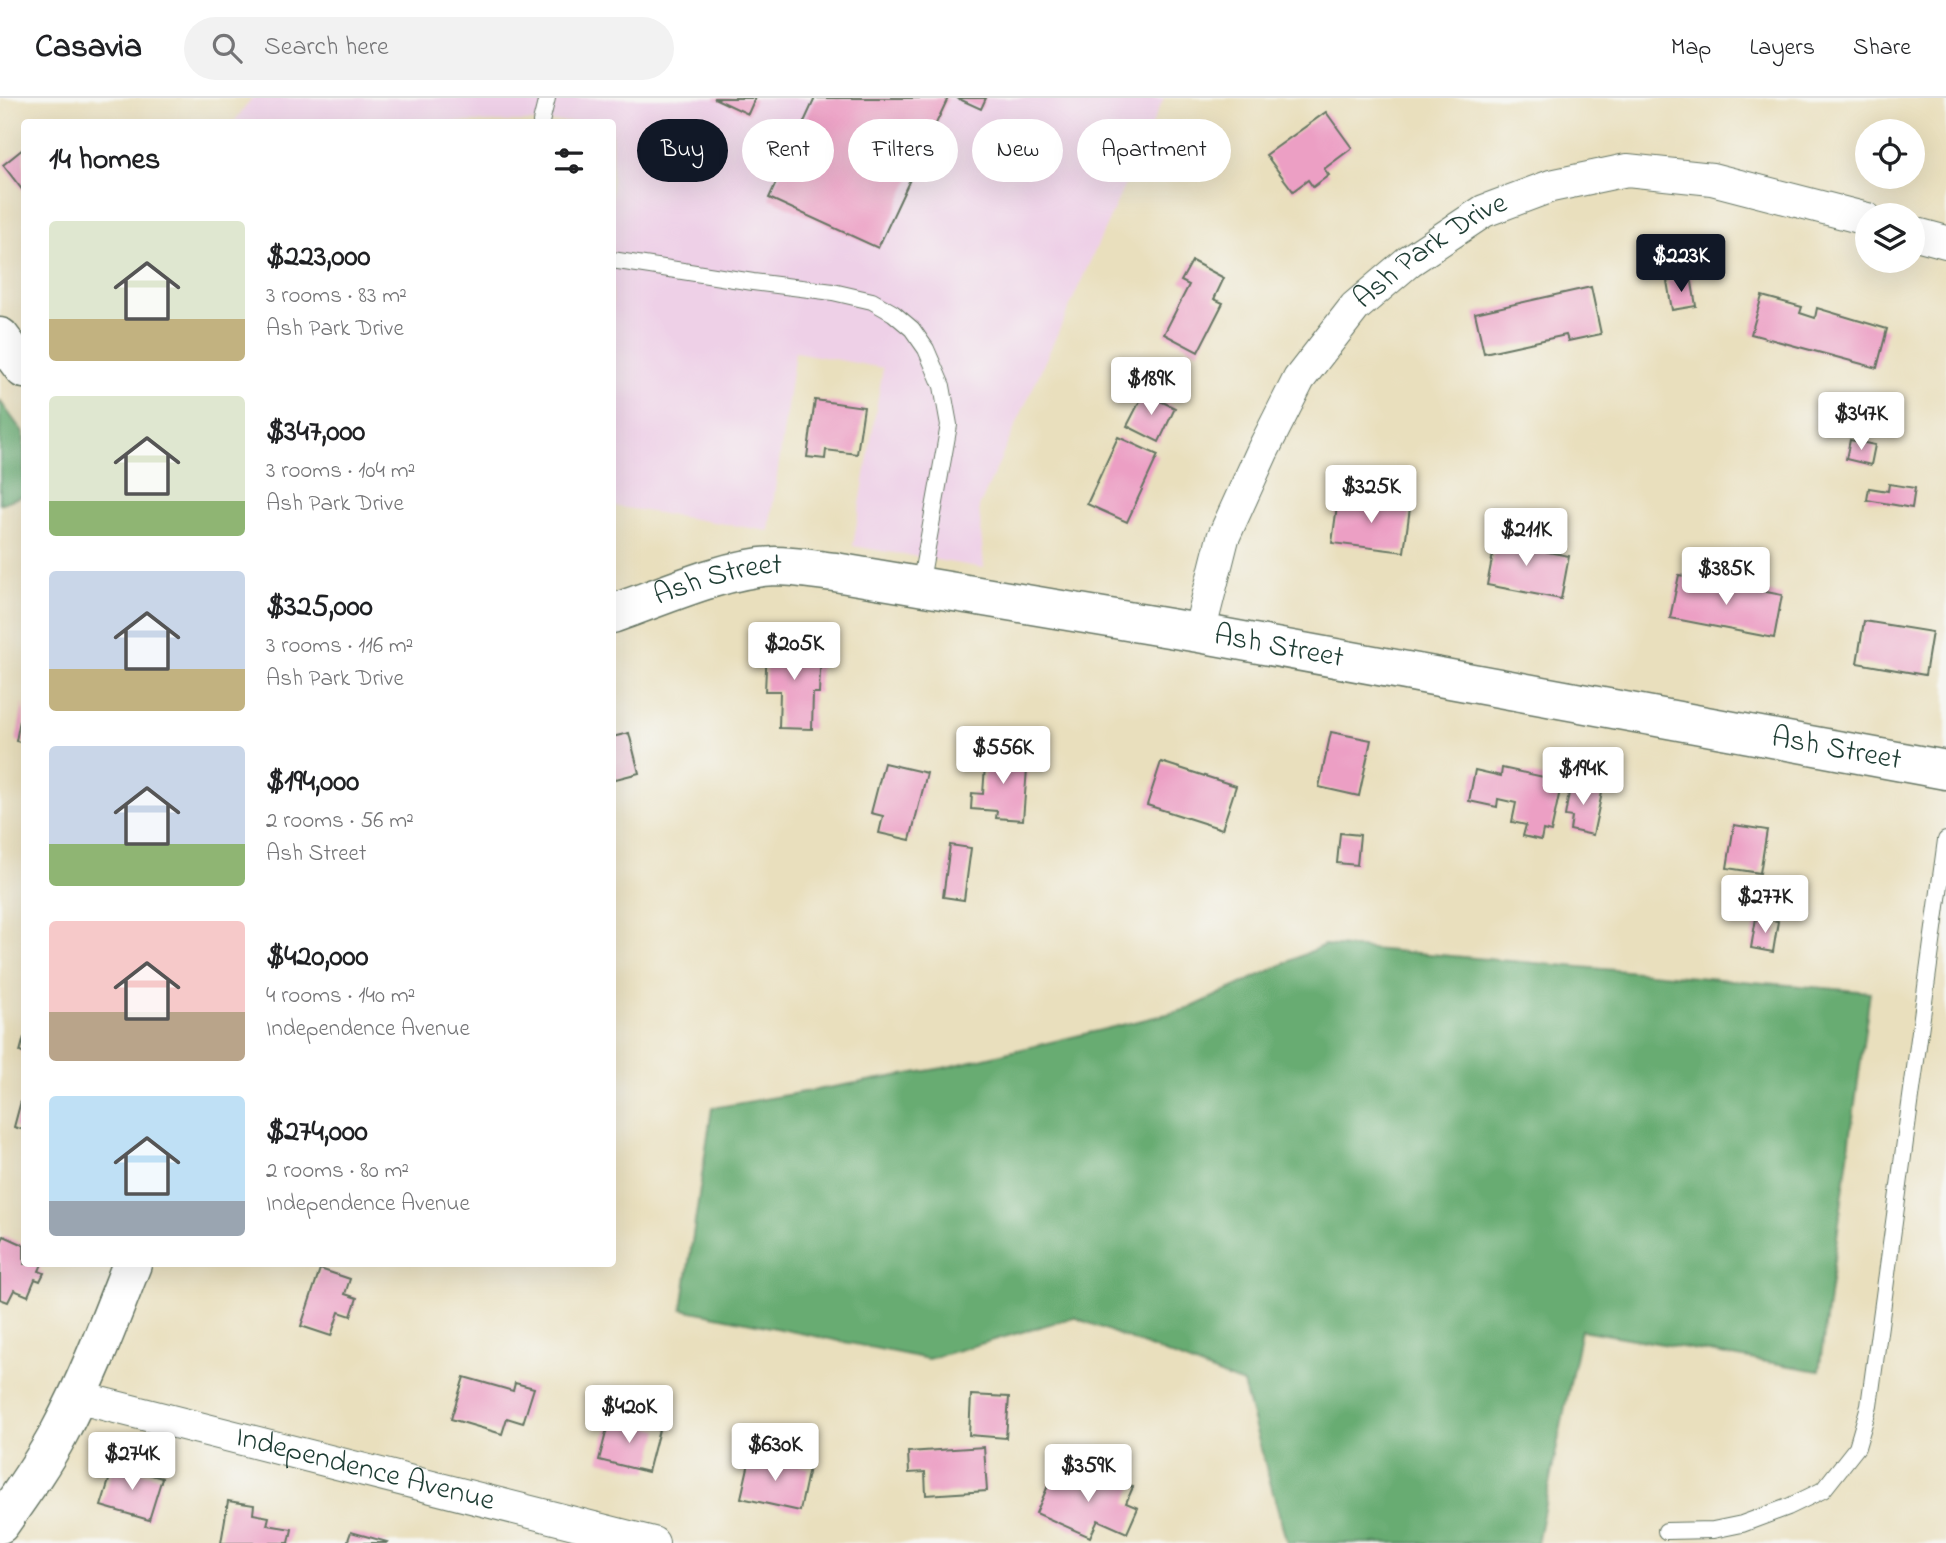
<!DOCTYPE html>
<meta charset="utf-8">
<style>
body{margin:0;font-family:"Indie Flower",sans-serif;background:#f2f2f2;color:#202124;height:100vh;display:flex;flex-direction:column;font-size:26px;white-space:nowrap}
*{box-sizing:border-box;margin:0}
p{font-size:23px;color:#757577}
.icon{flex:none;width:38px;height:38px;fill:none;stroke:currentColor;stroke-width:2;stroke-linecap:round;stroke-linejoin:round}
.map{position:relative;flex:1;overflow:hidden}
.details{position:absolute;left:21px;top:21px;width:595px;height:1148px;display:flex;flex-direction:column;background:#fff;border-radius:7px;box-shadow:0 7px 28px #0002}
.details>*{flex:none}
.hud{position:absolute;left:637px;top:21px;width:665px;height:63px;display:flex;gap:14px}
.controls{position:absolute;left:1855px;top:21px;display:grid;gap:14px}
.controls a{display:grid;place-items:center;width:70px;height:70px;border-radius:50%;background:#fff;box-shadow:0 7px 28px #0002;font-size:35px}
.price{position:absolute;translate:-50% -60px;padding:0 16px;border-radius:7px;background:#fff;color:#222;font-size:23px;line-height:46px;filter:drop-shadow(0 2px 4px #0008)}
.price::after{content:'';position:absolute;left:50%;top:42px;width:21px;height:16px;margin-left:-10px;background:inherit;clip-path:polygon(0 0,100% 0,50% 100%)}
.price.on{background:#111827;color:#fff}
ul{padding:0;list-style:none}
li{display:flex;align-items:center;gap:21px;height:175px;padding:0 28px}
li span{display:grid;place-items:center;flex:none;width:196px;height:140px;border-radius:7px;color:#555}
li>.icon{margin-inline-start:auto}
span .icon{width:84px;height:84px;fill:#fffc;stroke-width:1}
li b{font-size:30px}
h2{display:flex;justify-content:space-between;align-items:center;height:84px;padding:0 28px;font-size:30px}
.pill{padding:0 24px;border-radius:32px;background:#fff;box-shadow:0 7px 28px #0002;font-size:24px;line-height:63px}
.pill.on{background:#111827;color:#fff}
header{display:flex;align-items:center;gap:42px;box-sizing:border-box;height:98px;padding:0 35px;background:#fff;border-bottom:2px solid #e0e0e0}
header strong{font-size:33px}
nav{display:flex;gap:38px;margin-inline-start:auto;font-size:24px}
.search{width:490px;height:63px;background:#f2f2f2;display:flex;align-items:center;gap:18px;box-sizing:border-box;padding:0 24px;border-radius:38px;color:#757577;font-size:26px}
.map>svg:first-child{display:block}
</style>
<header>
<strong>Casavia</strong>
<div class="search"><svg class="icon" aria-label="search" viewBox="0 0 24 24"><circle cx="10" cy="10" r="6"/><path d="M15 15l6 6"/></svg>Search here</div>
<nav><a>Map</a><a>Layers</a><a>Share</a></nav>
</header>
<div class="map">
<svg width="1946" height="1445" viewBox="0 0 1946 1445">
<rect width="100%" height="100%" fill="#f6f6f2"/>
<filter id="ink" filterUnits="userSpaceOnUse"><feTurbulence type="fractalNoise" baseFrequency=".0143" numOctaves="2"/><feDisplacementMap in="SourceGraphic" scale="14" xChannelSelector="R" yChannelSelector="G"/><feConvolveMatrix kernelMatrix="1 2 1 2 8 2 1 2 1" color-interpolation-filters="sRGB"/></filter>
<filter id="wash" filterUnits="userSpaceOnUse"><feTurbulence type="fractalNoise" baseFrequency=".00686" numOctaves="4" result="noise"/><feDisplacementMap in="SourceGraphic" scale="28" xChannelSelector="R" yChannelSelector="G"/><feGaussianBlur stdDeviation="1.57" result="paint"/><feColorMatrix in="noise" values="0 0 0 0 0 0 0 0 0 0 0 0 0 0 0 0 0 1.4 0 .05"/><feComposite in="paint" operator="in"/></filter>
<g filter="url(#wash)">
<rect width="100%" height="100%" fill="#e9dfbd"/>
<polygon fill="#eed0e7" points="252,0 1164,0 979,409 984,470 853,448 883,270 795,254 769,433 613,408 612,24 234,24"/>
<g fill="#68ac72" stroke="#447453" stroke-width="2">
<polygon points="0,303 24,336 24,397 0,406"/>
<polygon points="1324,847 1870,894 1819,1273 1581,1232 1537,1445 1287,1445 1243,1286 1074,1219 928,1261 682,1211 712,1010 943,970 1188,911"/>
</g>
<g id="blocks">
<g fill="#ec9fc4">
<polygon points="714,0 755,0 748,16"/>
<polygon points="815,0 948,0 878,150 769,100"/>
<polygon points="957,0 986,0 981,11"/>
<polygon points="1326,14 1352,50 1324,71 1329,77 1313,89 1308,82 1293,93 1266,57"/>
<polygon points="24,50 24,94 3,67"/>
<polygon points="1192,163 1224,180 1214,201 1223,205 1198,254 1164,236 1189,187 1181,183"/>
<polygon points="1691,179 1696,208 1672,212 1667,183"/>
<polygon points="1591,189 1601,236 1568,243 1566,237 1484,255 1475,215"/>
<polygon points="1762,198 1802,209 1800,215 1815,220 1817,210 1887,231 1877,270 1751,236"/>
<polygon points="1144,295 1175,310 1159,344 1127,328"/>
<polygon points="815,302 864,309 857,356 826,352 825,361 807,359"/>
<polygon points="1118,339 1158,357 1127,424 1087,406"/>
<polygon points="1850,342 1875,347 1871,367 1846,361"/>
<polygon points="1889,386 1915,390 1912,410 1867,402 1869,390 1888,393"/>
<polygon points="1338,400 1410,410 1404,454 1332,445"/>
<polygon points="1498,430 1520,434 1517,448 1569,458 1561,501 1487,487"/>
<polygon points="1679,477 1782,497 1774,540 1670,520"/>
<polygon points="1864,523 1932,534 1925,577 1857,565"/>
<polygon points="792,544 806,544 806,550 821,551 819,595 813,595 812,631 779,630 780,593 765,593 767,548 792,550"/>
<polygon points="23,606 24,607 24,645 16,643"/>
<polygon points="1331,634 1371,642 1359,698 1319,689"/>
<polygon points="629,635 639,675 612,682 612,639"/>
<polygon points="986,654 1028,658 1023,722 996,720 997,713 971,711 972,695 983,696"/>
<polygon points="1161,664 1236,688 1222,731 1147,707"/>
<polygon points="884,665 927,675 910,742 879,735 883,718 871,715"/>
<polygon points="1502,670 1562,683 1551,734 1543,732 1541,742 1523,738 1526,727 1512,724 1516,705 1498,701 1497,709 1469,703 1475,672 1501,678"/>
<polygon points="1571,683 1603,690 1593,737 1570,732 1572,719 1565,718"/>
<polygon points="1734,727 1767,732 1760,775 1727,770"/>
<polygon points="1340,735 1360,737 1357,767 1337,765"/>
<polygon points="950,747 971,750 964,802 943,799"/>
<polygon points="1756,820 1778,823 1773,854 1751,850"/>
<polygon points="24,939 24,956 20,954"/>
<polygon points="24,992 24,1032 14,1029"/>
<polygon points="4,1138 24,1147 24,1166 42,1166 39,1173 44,1175 40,1183 35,1181 28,1198 14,1192 8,1204 0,1201 0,1146"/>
<polygon points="320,1171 350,1181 345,1196 357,1200 351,1218 339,1214 331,1238 301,1228"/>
<polygon points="464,1279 513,1293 515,1285 534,1290 523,1325 507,1320 502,1336 451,1321"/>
<polygon points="971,1297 1009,1299 1006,1340 969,1337"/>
<polygon points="610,1319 659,1332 648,1374 599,1362"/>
<polygon points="984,1349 987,1393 926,1397 925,1374 909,1375 908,1354"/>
<polygon points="751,1356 809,1370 800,1413 741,1400"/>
<polygon points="114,1366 162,1380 149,1422 101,1408"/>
<polygon points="1097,1373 1133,1389 1126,1405 1138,1410 1127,1435 1098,1422 1090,1439 1036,1415 1054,1374 1090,1390"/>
<polygon points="228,1403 254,1407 253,1416 269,1419 267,1427 292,1431 289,1445 221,1445"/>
<polygon points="351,1434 387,1444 386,1445 347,1445"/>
</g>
</g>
</g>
<g filter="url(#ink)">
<use href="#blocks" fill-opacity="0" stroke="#667664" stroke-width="2"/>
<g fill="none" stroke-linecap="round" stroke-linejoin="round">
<g stroke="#667664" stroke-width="18">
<g id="service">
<polyline points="541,24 547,0"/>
<polyline points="612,162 753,184 833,194 872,203 893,215 912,231 926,251 942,288 949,327 920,488"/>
<polyline points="1666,1433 1713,1432 1742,1426 1788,1409 1823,1392 1857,1349 1869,1308 1946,742"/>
</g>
</g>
<g stroke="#667664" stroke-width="34">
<g id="minor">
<polyline points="1913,135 1946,144"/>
<path id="s1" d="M1199 535 1223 440 1263 352 1299 281 1355 209 1409 163 1484 113 1551 88 1627 72 1712 81 1867 121"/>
<path id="s2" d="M76 1299 653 1445"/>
</g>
</g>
<g stroke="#667664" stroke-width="41">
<g id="tertiary">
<polyline points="0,239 24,271"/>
<path id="s3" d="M612 516C661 499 724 470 775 468 795 468 815 472 835 474L1199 535 1946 672"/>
<path d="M0 1426C21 1396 42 1367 59 1335 88 1281 110 1222 132 1166"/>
</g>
</g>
<use href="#service" stroke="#fff" stroke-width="16"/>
<use href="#minor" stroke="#fff" stroke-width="32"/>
<use href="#tertiary" stroke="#fff" stroke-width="38"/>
</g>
</g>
<g text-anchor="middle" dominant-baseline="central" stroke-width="5" stroke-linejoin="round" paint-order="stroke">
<g font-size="30" fill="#1f3d34" stroke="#f6f6f2">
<text stroke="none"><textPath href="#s1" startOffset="460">Ash Park Drive</textPath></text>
<text stroke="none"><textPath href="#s3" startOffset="112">Ash Street</textPath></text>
<text stroke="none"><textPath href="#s3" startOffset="681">Ash Street</textPath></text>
<text stroke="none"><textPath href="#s3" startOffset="1248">Ash Street</textPath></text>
<text stroke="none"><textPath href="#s2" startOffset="298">Independence Avenue</textPath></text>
</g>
</g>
</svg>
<div class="controls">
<a><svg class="icon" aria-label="locate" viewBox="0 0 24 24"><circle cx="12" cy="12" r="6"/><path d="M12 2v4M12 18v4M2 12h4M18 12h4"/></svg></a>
<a><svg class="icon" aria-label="layers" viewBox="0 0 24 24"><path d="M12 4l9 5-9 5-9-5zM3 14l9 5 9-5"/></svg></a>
</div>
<b class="price on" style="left:1681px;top:196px">$223K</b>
<b class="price" style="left:1151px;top:319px">$189K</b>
<b class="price" style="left:1861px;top:354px">$347K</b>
<b class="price" style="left:1371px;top:427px">$325K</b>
<b class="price" style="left:1526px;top:470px">$211K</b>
<b class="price" style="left:1726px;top:509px">$385K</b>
<b class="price" style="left:794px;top:584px">$205K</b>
<b class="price" style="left:1003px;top:688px">$556K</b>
<b class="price" style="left:1583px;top:709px">$194K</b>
<b class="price" style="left:1765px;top:837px">$277K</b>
<b class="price" style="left:629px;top:1347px">$420K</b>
<b class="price" style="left:775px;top:1385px">$630K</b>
<b class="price" style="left:132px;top:1394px">$274K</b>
<b class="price" style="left:1088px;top:1406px">$359K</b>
<div class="hud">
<a class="pill on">Buy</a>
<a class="pill">Rent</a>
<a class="pill">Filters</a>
<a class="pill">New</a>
<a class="pill">Apartment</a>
</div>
<section class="details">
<h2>14 homes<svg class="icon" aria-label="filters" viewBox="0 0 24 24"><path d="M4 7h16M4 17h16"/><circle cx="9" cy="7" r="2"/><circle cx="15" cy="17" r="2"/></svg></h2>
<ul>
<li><span style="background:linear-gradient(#dfe7d0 70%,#c2b280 0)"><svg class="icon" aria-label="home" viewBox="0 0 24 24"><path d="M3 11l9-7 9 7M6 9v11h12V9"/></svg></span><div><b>$223,000</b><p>3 rooms · 83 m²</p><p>Ash Park Drive</p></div></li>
<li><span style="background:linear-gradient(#dfe7d0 75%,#8fb573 0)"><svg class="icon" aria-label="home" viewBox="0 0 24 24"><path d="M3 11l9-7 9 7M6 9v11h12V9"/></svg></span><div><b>$347,000</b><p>3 rooms · 104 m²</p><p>Ash Park Drive</p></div></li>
<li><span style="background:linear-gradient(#c9d6e8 70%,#c2b280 0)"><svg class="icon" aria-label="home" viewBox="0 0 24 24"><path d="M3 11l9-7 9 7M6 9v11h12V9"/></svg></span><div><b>$325,000</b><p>3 rooms · 116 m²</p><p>Ash Park Drive</p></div></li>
<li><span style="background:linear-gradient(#c9d6e8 70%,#8fb573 0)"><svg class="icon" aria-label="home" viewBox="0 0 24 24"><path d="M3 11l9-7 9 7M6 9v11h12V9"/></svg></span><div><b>$194,000</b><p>2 rooms · 56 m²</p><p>Ash Street</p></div></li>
<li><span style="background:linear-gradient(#f6c9c9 65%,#b9a48a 0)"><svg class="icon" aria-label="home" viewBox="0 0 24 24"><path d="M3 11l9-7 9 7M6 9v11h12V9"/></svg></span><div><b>$420,000</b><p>4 rooms · 140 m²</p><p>Independence Avenue</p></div></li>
<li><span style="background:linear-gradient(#bfe0f5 75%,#9aa5b1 0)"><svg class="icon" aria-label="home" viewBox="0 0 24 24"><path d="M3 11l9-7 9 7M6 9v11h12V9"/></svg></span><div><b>$274,000</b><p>2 rooms · 80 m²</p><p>Independence Avenue</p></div></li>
</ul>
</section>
</div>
